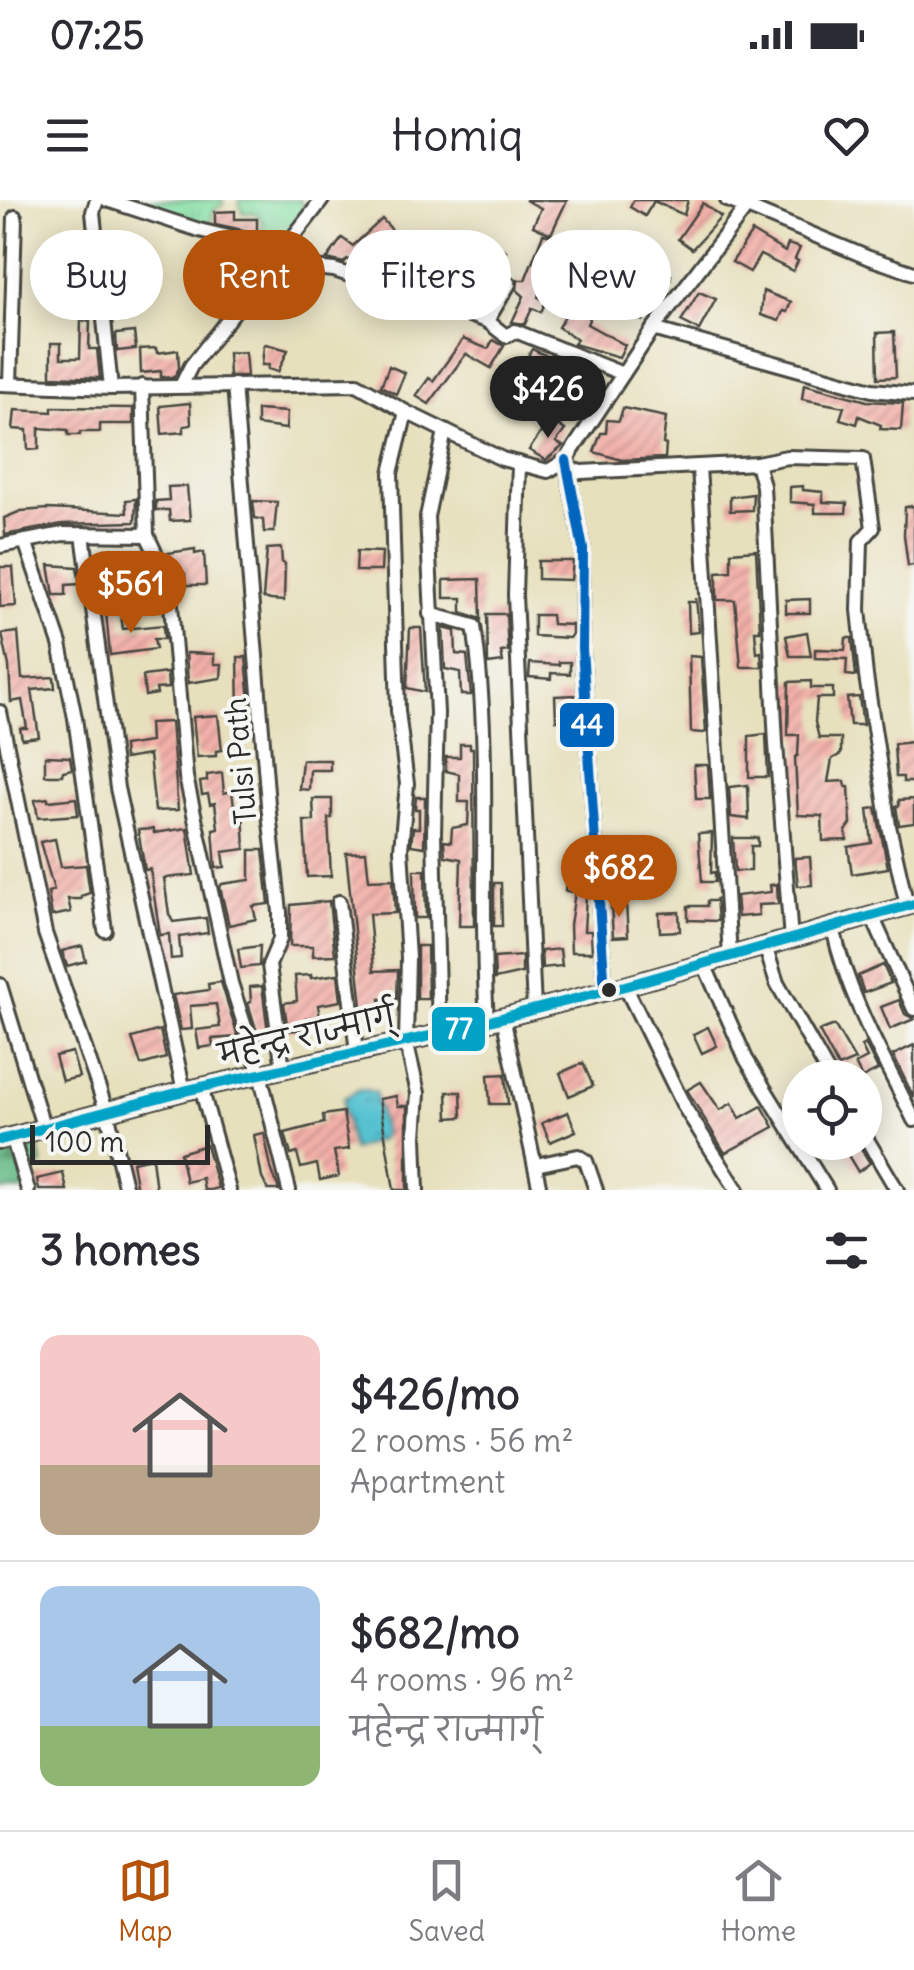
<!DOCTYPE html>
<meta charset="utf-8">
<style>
body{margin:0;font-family:Delius,"Playpen Sans Deva",sans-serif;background:#f7f7f7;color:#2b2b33;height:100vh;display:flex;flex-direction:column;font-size:38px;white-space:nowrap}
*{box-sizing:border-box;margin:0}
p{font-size:32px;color:#7c7c81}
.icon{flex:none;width:55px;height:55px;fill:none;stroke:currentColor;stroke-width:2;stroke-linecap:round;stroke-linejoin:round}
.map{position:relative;height:990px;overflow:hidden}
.panel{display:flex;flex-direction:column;background:#fff;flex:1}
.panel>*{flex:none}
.hud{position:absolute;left:30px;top:30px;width:855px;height:90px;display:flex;gap:20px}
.controls{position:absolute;left:782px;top:860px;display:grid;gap:20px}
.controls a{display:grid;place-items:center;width:100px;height:100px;border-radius:50%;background:#fff;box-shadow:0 5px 25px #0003;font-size:50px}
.scale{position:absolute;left:30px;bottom:25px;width:180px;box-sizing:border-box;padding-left:10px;border:5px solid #2b2b2b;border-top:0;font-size:28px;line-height:35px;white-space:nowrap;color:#2b2b2b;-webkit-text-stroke:8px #f6f6f2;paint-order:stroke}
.price{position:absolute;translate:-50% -85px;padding:0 22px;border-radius:35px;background:#b45309;color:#fff;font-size:32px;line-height:65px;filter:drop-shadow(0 2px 5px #0008)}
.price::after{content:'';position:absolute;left:50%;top:60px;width:30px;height:22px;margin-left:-15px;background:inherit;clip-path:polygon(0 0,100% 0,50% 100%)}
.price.active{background:#222;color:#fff}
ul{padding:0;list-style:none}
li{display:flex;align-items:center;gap:30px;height:250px;padding:0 40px}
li+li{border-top:2px solid #e1e1e2}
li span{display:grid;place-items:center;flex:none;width:280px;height:200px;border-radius:20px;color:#555}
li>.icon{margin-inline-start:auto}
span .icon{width:120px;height:120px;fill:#fffc;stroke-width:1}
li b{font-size:42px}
h2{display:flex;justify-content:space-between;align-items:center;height:120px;padding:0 40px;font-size:42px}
.chip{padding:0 35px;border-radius:45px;background:#fff;box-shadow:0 5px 25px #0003;font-size:35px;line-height:90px}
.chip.active{background:#b45309;color:#fff}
.status{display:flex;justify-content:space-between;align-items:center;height:70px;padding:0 50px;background:#fff;direction:ltr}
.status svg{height:28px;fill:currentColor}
header{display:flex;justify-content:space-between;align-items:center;height:130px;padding:0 40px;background:#fff;font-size:45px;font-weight:600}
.tab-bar{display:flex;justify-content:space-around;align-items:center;height:140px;border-top:2px solid #e1e1e2;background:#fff;font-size:28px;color:#7c7c81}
.tab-bar a{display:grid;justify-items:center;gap:5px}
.tab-bar .active{color:#b45309}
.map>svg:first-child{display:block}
</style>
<div class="status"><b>07:25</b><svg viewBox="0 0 49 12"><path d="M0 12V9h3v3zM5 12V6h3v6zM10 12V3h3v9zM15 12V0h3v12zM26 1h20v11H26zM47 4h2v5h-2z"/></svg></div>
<header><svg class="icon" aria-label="menu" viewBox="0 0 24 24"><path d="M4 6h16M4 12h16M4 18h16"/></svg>Homiq<svg class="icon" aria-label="heart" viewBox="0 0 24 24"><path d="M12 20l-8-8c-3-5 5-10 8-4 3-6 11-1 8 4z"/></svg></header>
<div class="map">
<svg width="914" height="990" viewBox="0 0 914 990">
<defs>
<pattern id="grass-tufts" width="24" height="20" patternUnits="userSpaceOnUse" patternTransform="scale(2.5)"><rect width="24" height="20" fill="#87e0a6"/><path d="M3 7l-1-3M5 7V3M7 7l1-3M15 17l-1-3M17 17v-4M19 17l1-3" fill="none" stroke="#75c08f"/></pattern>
<pattern id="forest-firs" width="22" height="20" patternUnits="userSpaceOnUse" patternTransform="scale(2.5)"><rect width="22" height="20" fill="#6dbe8b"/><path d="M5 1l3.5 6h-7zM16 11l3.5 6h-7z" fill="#5a9b72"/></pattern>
<pattern id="water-ripples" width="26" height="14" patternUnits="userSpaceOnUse" patternTransform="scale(2.5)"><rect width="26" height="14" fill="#57c2d1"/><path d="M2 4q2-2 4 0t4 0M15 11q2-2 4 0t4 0" fill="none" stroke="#489eaa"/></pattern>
<pattern id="building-hatch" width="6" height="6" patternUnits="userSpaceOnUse" patternTransform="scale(2.5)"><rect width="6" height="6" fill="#f3b0a9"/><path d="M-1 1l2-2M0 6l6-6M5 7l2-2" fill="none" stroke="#c58f8a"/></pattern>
</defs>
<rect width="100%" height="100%" fill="#f6f6f2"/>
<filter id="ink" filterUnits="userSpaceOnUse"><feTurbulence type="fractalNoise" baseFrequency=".01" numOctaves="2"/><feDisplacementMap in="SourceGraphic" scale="20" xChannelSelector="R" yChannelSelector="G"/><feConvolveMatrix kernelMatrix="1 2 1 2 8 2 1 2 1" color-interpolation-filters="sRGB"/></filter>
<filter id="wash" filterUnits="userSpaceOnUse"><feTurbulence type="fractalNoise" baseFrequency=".0048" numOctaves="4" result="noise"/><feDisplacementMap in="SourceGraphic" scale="40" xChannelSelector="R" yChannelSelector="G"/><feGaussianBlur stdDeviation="2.25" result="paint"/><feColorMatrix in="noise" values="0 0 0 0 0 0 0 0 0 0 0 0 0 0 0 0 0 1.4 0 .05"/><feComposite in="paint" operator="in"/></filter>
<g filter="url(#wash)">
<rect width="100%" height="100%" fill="#e7e0bd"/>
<g fill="url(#grass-tufts)" stroke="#598668" stroke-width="2.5">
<polygon points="129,0 223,0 223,5 214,10 210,26"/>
<polygon points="238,0 299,0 306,9 284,38 273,44 263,38 262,20 254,13 243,13"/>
</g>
<polygon fill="url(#forest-firs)" stroke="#4c745b" stroke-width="2.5" points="37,943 43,965 30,973 35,990 0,990 0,952"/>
<polygon fill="url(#water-ripples)" stroke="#41767e" stroke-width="2.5" points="360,889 375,892 384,933 380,940 352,950 343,907 344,898"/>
<g id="blocks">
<g fill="url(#building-hatch)">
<polygon points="525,0 567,0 551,34 533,26 541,8"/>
<polygon points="634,0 688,0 684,15 654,1 645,16 630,7"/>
<polygon points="703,3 721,17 692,49 678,39"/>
<polygon points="235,11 235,19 257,19 257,33 215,24 215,12"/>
<polygon points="382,19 392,30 372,48 364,67 347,59 344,63 327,59 342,38 353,46"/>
<polygon points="752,32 785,52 788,44 800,48 795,59 798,61 793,71 760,55 750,72 732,62"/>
<polygon points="471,34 506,51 501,69 474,55 449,98 427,90 437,70 429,65 439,49 457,59"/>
<polygon points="543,34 555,37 551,52 554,53 538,97 546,101 541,112 532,108 525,124 512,122 524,96 517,90 518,80 525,80"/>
<polygon points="69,43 86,43 92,97 87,99 87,111 66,110 67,96 79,97 79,78 72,78 70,74"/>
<polygon points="247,59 259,60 259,64 251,75 243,76 243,84 232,99 223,98 225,61"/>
<polygon points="656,72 671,75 669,85 662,84 643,121 619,107 606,105 612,89 637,99 642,90 652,94"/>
<polygon points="763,91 791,102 787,112 783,111 779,121 761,115"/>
<polygon points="699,92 716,99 699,130 681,121"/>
<polygon points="579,93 597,102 587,124 625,145 619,157 574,144 577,139 558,127"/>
<polygon points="81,121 90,121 89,149 97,149 100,178 51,176 51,143 61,143 61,158 80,158"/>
<polygon points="134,132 136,149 117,151 116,134"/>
<polygon points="894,132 896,177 878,178 877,133"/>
<polygon points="463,139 488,149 493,140 504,146 491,168 466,154 429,204 416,196 429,178 433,181"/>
<polygon points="266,144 288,150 278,172 268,169 269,165 262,165 264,145"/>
<polygon points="156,148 157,153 178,150 179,168 174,177 161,177 161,171 141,173 140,149"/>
<polygon points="532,149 547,156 535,178 520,170"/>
<polygon points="245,152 247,176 229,176 228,153"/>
<polygon points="389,166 405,173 396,194 381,186"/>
<polygon points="538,176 554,185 544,202 538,199 529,213 517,207"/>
<polygon points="804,184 867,201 903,203 901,230 880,229 881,225 859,216 857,224 840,219 844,207 802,199"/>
<polygon points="190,203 191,225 184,226 184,232 162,234 160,206"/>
<polygon points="52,207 133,208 133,224 100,224 100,232 80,232 80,235 68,235 68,230 39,228 39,249 28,250 27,230 13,229 15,210 52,212"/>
<polygon points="623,208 666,217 663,244 666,245 665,258 622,260 594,252 601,233 606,233 607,220 619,221"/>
<polygon points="257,210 287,212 286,229 257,225"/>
<polygon points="550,219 565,230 556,242 563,246 546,260 529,250"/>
<polygon points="187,286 190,320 170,321 169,310 156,310 156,301 169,300 168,287"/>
<polygon points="803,286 803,290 823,292 823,302 847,303 846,313 815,313 815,304 790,302 790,287"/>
<polygon points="753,294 752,310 730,311 730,297"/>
<polygon points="136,299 135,322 62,324 5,335 4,318 21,311 48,309 127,313 126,300"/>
<polygon points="253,301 277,302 274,332 264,332 263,320 255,318"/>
<polygon points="914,306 914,365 908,366 904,335 905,307"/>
<polygon points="281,348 282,363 285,364 284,401 271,400 263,398 267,349"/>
<polygon points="195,349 195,354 204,352 206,385 185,385 185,374 176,374 168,357 168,353"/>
<polygon points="756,350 760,431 755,431 757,453 761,452 762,467 741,467 735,400 717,400 717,372 731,371 731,352"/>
<polygon points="357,351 382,352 381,371 356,371"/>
<polygon points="538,361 573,361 571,380 538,379"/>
<polygon points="49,365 77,367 80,384 66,385 66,395 54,395"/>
<polygon points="0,367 13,367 16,406 0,407"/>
<polygon points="480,379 481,419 462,412 462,398 444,398 444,380"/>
<polygon points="696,398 699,432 689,433 688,402 696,402"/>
<polygon points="810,399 810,413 786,413 786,400"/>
<polygon points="120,410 123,429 163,425 164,439 154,439 156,449 110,455 106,412"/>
<polygon points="487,414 506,414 508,451 501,452 503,462 488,464"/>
<polygon points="534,415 551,415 552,424 572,425 572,434 569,438 534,436"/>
<polygon points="410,428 421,428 425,492 407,488"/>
<polygon points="443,428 455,431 456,454 467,455 471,495 461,495 460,472 445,469"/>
<polygon points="18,432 22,479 54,477 55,488 32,490 39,537 22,539 20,528 27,528 22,500 11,502 9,466 2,434"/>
<polygon points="807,432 811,456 790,456 786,436"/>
<polygon points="846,438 852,438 856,476 846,475 847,459 815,458 815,449 845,450"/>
<polygon points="186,453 214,454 214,464 222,464 221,478 188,483"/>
<polygon points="689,456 701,457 706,532 703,533 691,532"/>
<polygon points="238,457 246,457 251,515 239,515"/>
<polygon points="559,462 570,462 570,474 551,473 551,479 529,477 530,463 559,465"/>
<polygon points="167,473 168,488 156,489 157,494 145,496 143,476"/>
<polygon points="811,481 811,488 833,488 833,498 817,498 815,522 819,538 841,538 841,554 832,559 828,582 845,581 846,587 849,587 851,624 846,631 847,640 823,641 822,616 798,615 795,558 798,555 799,535 788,535 789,482"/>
<polygon points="575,495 576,514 570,515 570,520 556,520 555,496"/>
<polygon points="859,497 863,525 850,525 847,498"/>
<polygon points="218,515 222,550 216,551 216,556 197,557 193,517"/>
<polygon points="171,522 178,610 155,611 149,555 124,559 123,546 150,542 149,523"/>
<polygon points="766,534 768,577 749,577 749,536"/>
<polygon points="912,542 914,582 903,582 903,577 896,577 894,544"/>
<polygon points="460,544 470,544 470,548 473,548 474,726 459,726 461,659 445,656 444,641 451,642 452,628 468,625 469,602 459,602 459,574 446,571 446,557 460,557"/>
<polygon points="45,556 70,557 72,569 63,571 62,575 45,575"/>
<polygon points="302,560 330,560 330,570 310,570 309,590 299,589"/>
<polygon points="694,565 708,565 710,599 696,599"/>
<polygon points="222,573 224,593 232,591 235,613 243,612 245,649 223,652 225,667 216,668 213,629 218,628 215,603 210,604 208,594 202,595 200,582 207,581 207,575"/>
<polygon points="748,585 749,619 731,617 729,587"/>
<polygon points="416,597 425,597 424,647 411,645 413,628 419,628 419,609 415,609"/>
<polygon points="48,598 48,601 76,598 78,615 38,618 35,600"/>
<polygon points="313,599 332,599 332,618 328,618 331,676 307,677 304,621 314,621"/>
<polygon points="914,599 914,623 899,625 896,606 899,606 899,600"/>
<polygon points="876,608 888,668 852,674 848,647 872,643 868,609"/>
<polygon points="187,628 194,675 164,678 169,714 173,722 206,718 208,733 179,737 181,758 171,759 169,734 160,735 150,669 145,670 138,630 153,629 154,633"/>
<polygon points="712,633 711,673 715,672 715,682 702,682 698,634"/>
<polygon points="733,638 758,638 758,646 751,646 751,671 735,671"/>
<polygon points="55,639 61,667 86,665 90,693 81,696 81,699 68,699 71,712 52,716 48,692 54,690 40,642"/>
<polygon points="250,650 263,650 269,704 253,706 256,719 229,725 220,687 222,684 250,680"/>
<polygon points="366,652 369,680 393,679 395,713 369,714 374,771 398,770 397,799 380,799 381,805 362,807 346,653"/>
<polygon points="810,657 812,685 798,686 795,658"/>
<polygon points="670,663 671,681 653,682 652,664"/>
<polygon points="414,670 425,670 426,718 415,718"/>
<polygon points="567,674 587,677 584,731 591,731 592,752 571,752 570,725 575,692 565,691"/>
<polygon points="494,683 501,683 502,726 494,726"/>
<polygon points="777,684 778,704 758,705 759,715 738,717 736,696 771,692 770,685"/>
<polygon points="716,698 718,721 688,720 688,706 707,706 707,701 716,701"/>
<polygon points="329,701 335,755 313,756 313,746 290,746 291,705"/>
<polygon points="626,703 628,736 613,737 611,704"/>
<polygon points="679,712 680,731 660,732 659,713"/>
<polygon points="82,746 86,761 67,766 62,751"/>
<polygon points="260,746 259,766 241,768 238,749"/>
<polygon points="417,746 427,746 428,799 417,799"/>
<polygon points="560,749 562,766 542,768 541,751"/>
<polygon points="522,756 522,773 495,779 494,758"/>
<polygon points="883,765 891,783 864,793 858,776"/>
<polygon points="338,774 341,801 318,805 320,817 306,818 307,829 288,831 284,803 297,801 295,776 311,775 311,778"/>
<polygon points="221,782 238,837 212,839 213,846 199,848 196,830 220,827 216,804 190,806 192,829 181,830 173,795 209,790 208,784"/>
<polygon points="262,786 269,840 260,842 248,803 251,802 250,787"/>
<polygon points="899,800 905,814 914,819 890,829 881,807"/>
<polygon points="832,826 835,826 855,860 838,867 819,831"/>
<polygon points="708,827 717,846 702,853 693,834"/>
<polygon points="160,830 166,858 141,865 132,838"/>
<polygon points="865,844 878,870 862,878 855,864 867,858 861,846"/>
<polygon points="914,845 914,898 893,855"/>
<polygon points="72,852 79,877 62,881 55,856"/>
<polygon points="583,863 593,886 569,896 560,873"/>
<polygon points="505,874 508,904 490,904 488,875"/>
<polygon points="701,882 720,910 732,903 740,918 762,906 774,927 725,953 687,890"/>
<polygon points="447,892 461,892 462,917 448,918"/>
<polygon points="396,896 398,906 407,906 407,990 394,990 379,899"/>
<polygon points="343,912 349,949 334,951 339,976 320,980 317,964 301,968 297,953 291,955 285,933 324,923 323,915"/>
<polygon points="568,912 576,931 550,942 542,923"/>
<polygon points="264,933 271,968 279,990 268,990 262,978 254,935"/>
<polygon points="840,942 857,942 870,963 858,972"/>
<polygon points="206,945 218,988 210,990 204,990 202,978 186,982 180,953"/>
<polygon points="152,958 156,990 137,990 132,962"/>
<polygon points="63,973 67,990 39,990 37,979"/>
</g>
</g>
</g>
<g filter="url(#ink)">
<use href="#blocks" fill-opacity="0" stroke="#474641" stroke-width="2.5"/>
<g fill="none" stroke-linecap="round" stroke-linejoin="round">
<g stroke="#474641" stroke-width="18">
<g id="minor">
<polyline points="97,0 93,12 111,188"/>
<polyline points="107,0 199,30 258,44 280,54 191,166 181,186"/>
<polyline points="322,0 280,54 313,68 334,70 487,121 509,84"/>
<polyline points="727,0 748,8"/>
<polyline points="747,7 869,58 914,73"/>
<polyline points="487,121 506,136 515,131 623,174"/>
<polyline points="653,129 872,190 914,194"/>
<polyline points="0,184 111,188 357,184 406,212 502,259 548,271 566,260 653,129 752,0"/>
<polyline points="10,184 15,17"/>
<polyline points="234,185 268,604 280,712 280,739 269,765 283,869"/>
<polyline points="142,186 147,335 169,382 186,577 231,783 260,874 289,990"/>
<polyline points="406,212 391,273 398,511 407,584 401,649 408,758 406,841 418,893 415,937 417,990"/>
<polyline points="566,261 583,349 582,449 605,791"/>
<polyline points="519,263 515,395 534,809"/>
<polyline points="757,263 787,257 863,259 873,328 861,341 859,410 866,476 889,626 907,706"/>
<polyline points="699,267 730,756"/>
<polyline points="567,268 581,272 757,263 763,286 776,544 791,740"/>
<polyline points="83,334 117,588 184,891"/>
<polyline points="25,341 60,444 75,518 105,730"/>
<polyline points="0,346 63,334 147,335"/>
<path d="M430 414 474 426C493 556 478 689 487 821"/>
<polyline points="0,512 45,733 107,912 126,990"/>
<polyline points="339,702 357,852"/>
<polyline points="872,716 914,809"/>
<path d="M833 728C848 797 883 857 914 920"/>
<polyline points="765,746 777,783 831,878"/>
<polyline points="704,764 746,859 827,990"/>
<polyline points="0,785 43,926"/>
<polyline points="625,786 685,908 737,990"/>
<polyline points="503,817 540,990"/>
<polyline points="439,834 434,634 437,513 427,317 445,231"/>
<polyline points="201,887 229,990"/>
<polyline points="12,936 28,990"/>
<polyline points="865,936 897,990"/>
<polyline points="536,965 578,956 586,961 596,990"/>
</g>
</g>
<g stroke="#474641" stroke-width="22">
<polyline id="highway" points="0,940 184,891 439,834 625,786 914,704"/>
</g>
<use href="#minor" stroke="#fff" stroke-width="12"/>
<use href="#highway" stroke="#fff" stroke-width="18"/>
<g stroke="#f6f6f2" stroke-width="18">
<polyline id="bus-1" points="566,260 583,349 582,449 605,791"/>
</g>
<g stroke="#f6f6f2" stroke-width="18">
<polyline id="bus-2" points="0,940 184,891 439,834 625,786 914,704"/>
</g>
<use href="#bus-1" stroke="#0065bd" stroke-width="10"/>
<use href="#bus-2" stroke="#02a3c6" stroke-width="10"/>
</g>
</g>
<circle fill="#2b2b2b" stroke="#f6f6f2" stroke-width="4" cx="609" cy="790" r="9"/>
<g text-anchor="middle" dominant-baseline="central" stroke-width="8" stroke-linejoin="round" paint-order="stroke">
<g font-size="30" fill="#2b2b2b" stroke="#f6f6f2">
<text transform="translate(240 561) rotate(-95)">Tulsi Path</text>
<text transform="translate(307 835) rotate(-13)">महेन्द्र राज्मार्ग्</text>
</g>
</g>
<g stroke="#f6f6f2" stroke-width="4">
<rect x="558" y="501" width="58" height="48" rx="10" fill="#0065bd"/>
<rect x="430" y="805" width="57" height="48" rx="10" fill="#02a3c6"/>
</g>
<g font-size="28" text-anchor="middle" font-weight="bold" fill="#fff">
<text x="587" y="535">44</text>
<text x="459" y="839">77</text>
</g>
</svg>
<div class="controls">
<a><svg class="icon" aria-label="locate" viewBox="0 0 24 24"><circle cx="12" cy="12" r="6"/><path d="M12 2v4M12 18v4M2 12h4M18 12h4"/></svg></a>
</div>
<div class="scale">100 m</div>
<b class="price active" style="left:548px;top:241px">$426</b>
<b class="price" style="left:131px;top:436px">$561</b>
<b class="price" style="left:619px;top:720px">$682</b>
<div class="hud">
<a class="chip">Buy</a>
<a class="chip active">Rent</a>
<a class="chip">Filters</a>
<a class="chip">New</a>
</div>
</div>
<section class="panel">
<h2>3 homes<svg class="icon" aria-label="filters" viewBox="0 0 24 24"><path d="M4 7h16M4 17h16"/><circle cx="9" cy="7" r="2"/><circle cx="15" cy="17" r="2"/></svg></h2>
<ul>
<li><span style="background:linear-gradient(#f6c9c9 65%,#b9a48a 0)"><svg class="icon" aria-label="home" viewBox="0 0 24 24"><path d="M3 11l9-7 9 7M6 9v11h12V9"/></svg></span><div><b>$426/mo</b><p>2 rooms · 56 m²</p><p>Apartment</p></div></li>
<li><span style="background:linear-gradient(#a9c7e8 70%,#8fb573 0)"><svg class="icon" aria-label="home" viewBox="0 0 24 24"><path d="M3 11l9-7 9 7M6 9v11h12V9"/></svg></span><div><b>$682/mo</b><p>4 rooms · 96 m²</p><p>महेन्द्र राज्मार्ग्</p></div></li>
</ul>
</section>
<nav class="tab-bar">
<a class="active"><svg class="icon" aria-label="map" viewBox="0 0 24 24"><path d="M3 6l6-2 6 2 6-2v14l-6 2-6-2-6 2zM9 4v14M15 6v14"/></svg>Map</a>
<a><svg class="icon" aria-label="saved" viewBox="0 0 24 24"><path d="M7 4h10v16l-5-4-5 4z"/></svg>Saved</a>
<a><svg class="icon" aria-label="home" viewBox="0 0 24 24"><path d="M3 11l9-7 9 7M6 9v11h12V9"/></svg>Home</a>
</nav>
